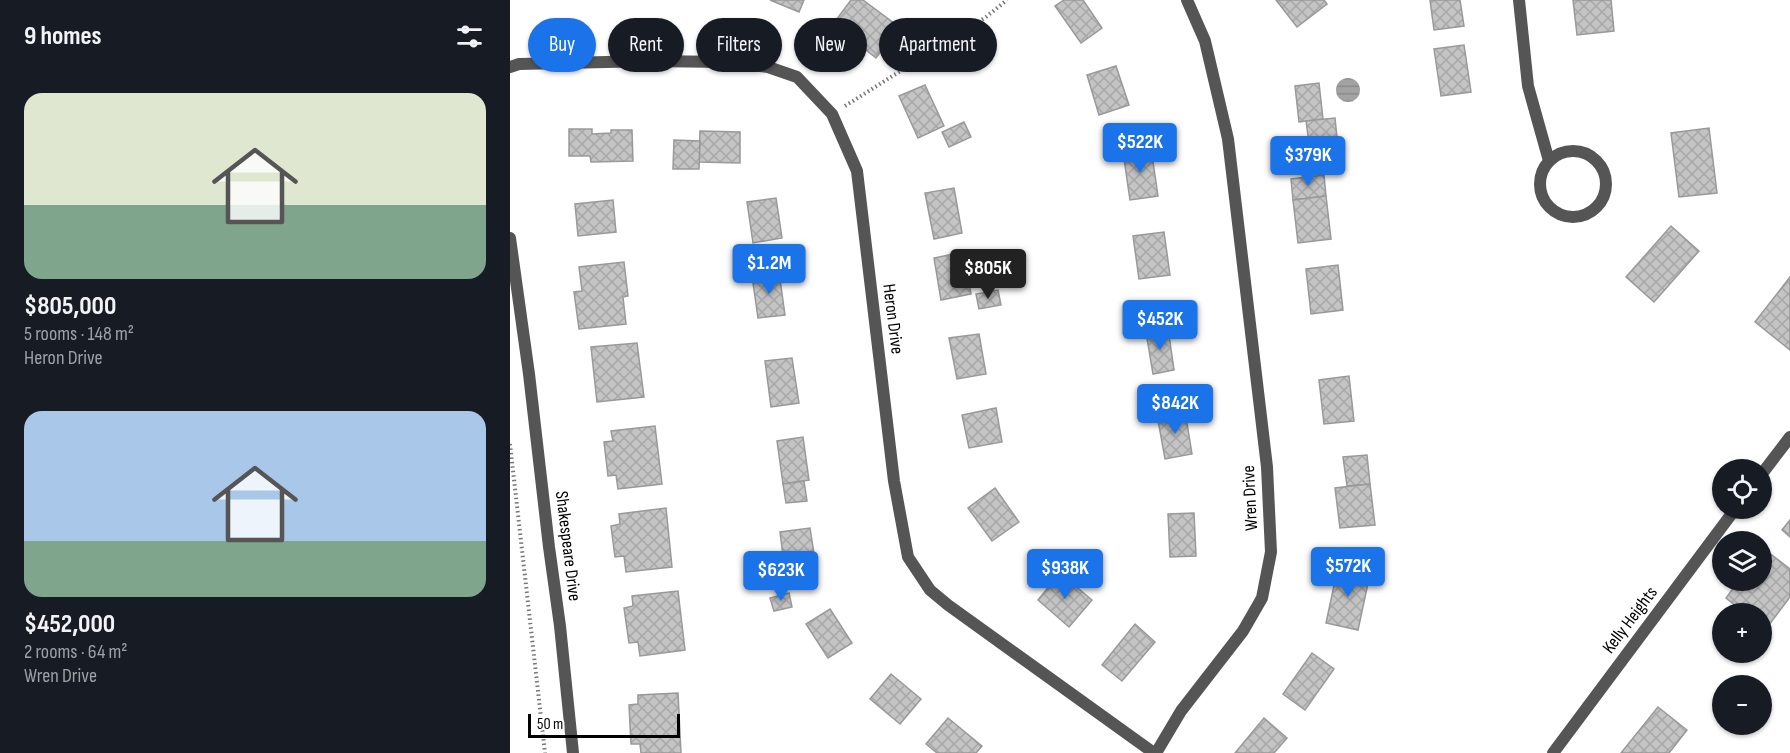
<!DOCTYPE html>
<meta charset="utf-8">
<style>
body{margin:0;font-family:"Sofia Sans Condensed",sans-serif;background:#242831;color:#f1f3f6;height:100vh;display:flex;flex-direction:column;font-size:22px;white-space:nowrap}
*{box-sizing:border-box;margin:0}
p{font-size:20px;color:#9ea1a6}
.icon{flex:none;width:33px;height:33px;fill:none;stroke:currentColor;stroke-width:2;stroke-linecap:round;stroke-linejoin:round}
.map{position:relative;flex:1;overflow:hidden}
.side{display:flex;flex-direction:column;background:#171b24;width:510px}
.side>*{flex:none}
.banner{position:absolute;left:18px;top:18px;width:570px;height:54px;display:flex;gap:12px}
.fabs{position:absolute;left:1202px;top:459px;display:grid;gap:12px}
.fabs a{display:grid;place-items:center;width:60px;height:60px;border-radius:50%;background:#171b24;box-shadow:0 2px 4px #0004;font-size:30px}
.scale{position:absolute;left:18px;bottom:15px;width:152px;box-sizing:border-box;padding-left:6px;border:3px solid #000;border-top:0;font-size:16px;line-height:21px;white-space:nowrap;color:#000;-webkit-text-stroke:4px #fff;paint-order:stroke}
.price{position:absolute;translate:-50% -51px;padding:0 14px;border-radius:6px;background:#1a73e8;color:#fff;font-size:20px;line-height:39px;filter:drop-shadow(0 2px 3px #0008)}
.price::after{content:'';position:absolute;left:50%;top:36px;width:18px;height:14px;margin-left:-9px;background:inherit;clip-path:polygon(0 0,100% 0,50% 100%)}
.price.active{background:#222;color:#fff}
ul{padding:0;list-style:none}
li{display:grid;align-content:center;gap:12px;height:318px;padding:0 24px}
li span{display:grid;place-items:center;height:186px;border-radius:18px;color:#555}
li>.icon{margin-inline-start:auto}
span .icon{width:108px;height:108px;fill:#fffc;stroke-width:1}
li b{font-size:26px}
h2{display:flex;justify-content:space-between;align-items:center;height:72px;padding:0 24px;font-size:26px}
.pill{padding:0 21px;border-radius:27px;background:#171b24;box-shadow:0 2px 4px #0004;font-size:21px;line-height:54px}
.pill.active{background:#1a73e8;color:#fff}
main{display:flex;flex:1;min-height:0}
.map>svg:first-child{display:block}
</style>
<main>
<section class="side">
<h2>9 homes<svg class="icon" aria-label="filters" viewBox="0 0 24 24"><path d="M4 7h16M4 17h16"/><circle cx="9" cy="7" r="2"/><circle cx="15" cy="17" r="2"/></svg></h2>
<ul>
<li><span style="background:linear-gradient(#dfe7d0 60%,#7fa58c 0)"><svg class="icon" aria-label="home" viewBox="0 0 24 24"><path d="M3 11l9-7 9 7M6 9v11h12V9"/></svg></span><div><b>$805,000</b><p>5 rooms · 148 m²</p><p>Heron Drive</p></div></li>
<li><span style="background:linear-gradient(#a9c7e8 70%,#7fa58c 0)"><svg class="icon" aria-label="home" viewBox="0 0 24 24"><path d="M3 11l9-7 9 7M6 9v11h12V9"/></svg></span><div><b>$452,000</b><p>2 rooms · 64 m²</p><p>Wren Drive</p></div></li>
</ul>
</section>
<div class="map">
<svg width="1280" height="753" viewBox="0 0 1280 753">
<defs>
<pattern id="water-rules" width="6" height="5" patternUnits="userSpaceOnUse" patternTransform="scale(1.5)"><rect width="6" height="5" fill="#a3a3a3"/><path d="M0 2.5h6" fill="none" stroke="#8b8b8b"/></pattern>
<pattern id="building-cross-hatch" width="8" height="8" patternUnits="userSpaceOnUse" patternTransform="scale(1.5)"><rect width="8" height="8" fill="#c4c4c4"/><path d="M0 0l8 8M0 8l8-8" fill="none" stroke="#a7a7a7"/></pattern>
</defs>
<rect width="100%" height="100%" fill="#fff"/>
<circle fill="url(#water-rules)" cx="838" cy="90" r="12"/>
<g fill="url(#building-cross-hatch)" stroke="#999" stroke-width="1.5">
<polygon points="260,0 294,0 289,12"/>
<polygon points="341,0 353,0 389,27 366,58 323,24"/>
<polygon points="554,0 573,0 592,28 571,43 545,6"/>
<polygon points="766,0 814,0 817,4 787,27"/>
<polygon points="920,0 950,0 954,26 924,30"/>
<polygon points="1063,0 1101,0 1104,31 1067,35"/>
<polygon points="954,45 961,92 931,96 924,49"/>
<polygon points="606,66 619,105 589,115 577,75"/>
<polygon points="809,83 813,119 789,122 785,86"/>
<polygon points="415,85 434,126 408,138 389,96"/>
<polygon points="825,118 828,147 800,150 796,121"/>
<polygon points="454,122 461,137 439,147 432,132"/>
<polygon points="1199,128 1207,193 1169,197 1161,133"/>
<polygon points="59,129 82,129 82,134 101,133 101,130 122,130 123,161 81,162 80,156 59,156"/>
<polygon points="190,131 230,132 230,163 189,162"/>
<polygon points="164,140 190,141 189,169 163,169"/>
<polygon points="641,148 648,196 620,200 613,152"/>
<polygon points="814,175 816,196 783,200 781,179"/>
<polygon points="444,188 452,233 424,239 415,193"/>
<polygon points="816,196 821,239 788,243 783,200"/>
<polygon points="266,198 272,238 243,243 237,202"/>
<polygon points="103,200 106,232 68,236 65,204"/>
<polygon points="1161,226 1189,251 1144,302 1116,277"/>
<polygon points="654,232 660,275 629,279 623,236"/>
<polygon points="453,252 461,294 431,300 424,258"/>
<polygon points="114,262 118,296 113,297 116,324 69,329 64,292 72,291 69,267"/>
<polygon points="828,265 833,310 801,314 796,269"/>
<polygon points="269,272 275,315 248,318 242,276"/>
<polygon points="1280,277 1280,350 1245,322"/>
<polygon points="488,290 491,305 469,309 466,294"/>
<polygon points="658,328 664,370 643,374 636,332"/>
<polygon points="469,334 476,374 447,379 439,338"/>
<polygon points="127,343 134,397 87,402 81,347"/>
<polygon points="282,358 289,403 261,407 255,361"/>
<polygon points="839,376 844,421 814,424 809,380"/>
<polygon points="486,408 492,442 459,448 452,415"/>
<polygon points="675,411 682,454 655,459 647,415"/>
<polygon points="145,426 152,484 108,489 106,475 98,476 94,442 103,441 101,431"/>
<polygon points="293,437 299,480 273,484 267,441"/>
<polygon points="857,455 860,484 837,486 833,457"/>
<polygon points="294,481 297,501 276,503 273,484"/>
<polygon points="860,484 865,525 830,528 825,488"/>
<polygon points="485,488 509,522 482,541 458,508"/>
<polygon points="156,508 162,567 116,572 114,556 105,557 101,526 110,524 109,514"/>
<polygon points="684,513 686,556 660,557 658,514"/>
<polygon points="1280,520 1280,537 1272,530"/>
<polygon points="300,528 305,560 274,564 270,532"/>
<polygon points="1254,549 1280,569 1280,597 1256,629 1251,625 1251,614 1236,614 1216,598 1229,580 1251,580 1251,552"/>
<polygon points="828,567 860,574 848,630 816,623"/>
<polygon points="550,573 582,600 559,627 528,600"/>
<polygon points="168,591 175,650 130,656 128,642 119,643 114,608 123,606 122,596"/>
<polygon points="279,593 282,607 264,611 260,598"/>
<polygon points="320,609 342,643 318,658 296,624"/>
<polygon points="625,624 645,642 612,681 592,665"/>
<polygon points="802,653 824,669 795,710 773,694"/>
<polygon points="381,674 411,699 390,724 360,699"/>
<polygon points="168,693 171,753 131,753 130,744 121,744 119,705 128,704 128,695"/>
<polygon points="1148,707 1177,730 1159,753 1111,753"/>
<polygon points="438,718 472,746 466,753 427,753 416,744"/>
<polygon points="754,718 777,738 764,753 725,753"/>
</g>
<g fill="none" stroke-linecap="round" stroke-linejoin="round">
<g stroke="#777" stroke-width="4" stroke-dasharray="1.5 3" stroke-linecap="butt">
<polyline points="335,106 476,17 497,0"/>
<polyline points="0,444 35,753"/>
</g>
<g stroke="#555" stroke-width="12">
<polyline points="1009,0 1018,86 1039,161"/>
<polyline points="0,67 9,64 140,61 216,62 258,67 287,77 322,114 347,171 384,481 398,557 420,590 438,605 644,753"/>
<circle cx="1063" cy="184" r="33"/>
<polyline points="0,238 19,374 39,547 50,626 63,753"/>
<polyline points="1251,475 1280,437"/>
<polyline points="646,753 671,711 733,631 752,598 761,552 757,467 718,139 695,41 677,0"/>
<polyline points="1043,753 1226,508"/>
</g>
</g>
<g text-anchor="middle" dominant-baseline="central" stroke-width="4.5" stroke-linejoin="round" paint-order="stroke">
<g font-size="18" fill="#000" stroke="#fff">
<text transform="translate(383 319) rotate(83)">Heron Drive</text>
<text transform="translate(740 498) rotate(-93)">Wren Drive</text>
<text transform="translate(58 546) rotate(83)">Shakespeare Drive</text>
<text transform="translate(1120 620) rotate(-53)">Kelly Heights</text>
</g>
</g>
</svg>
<div class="fabs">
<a><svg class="icon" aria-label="locate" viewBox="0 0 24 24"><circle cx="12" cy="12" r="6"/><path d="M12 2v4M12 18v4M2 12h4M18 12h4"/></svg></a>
<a><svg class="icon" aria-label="layers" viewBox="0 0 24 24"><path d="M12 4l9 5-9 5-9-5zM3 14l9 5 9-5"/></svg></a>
<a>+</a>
<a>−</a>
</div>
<div class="scale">50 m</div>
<b class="price" style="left:630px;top:174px">$522K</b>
<b class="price" style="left:798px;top:187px">$379K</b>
<b class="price" style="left:259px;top:295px">$1.2M</b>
<b class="price active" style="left:478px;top:300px">$805K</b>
<b class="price" style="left:650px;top:351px">$452K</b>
<b class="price" style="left:665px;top:435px">$842K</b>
<b class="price" style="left:838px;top:598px">$572K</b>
<b class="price" style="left:555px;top:600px">$938K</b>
<b class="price" style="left:271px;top:602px">$623K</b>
<div class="banner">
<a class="pill active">Buy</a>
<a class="pill">Rent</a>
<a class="pill">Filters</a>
<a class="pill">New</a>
<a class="pill">Apartment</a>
</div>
</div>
</main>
